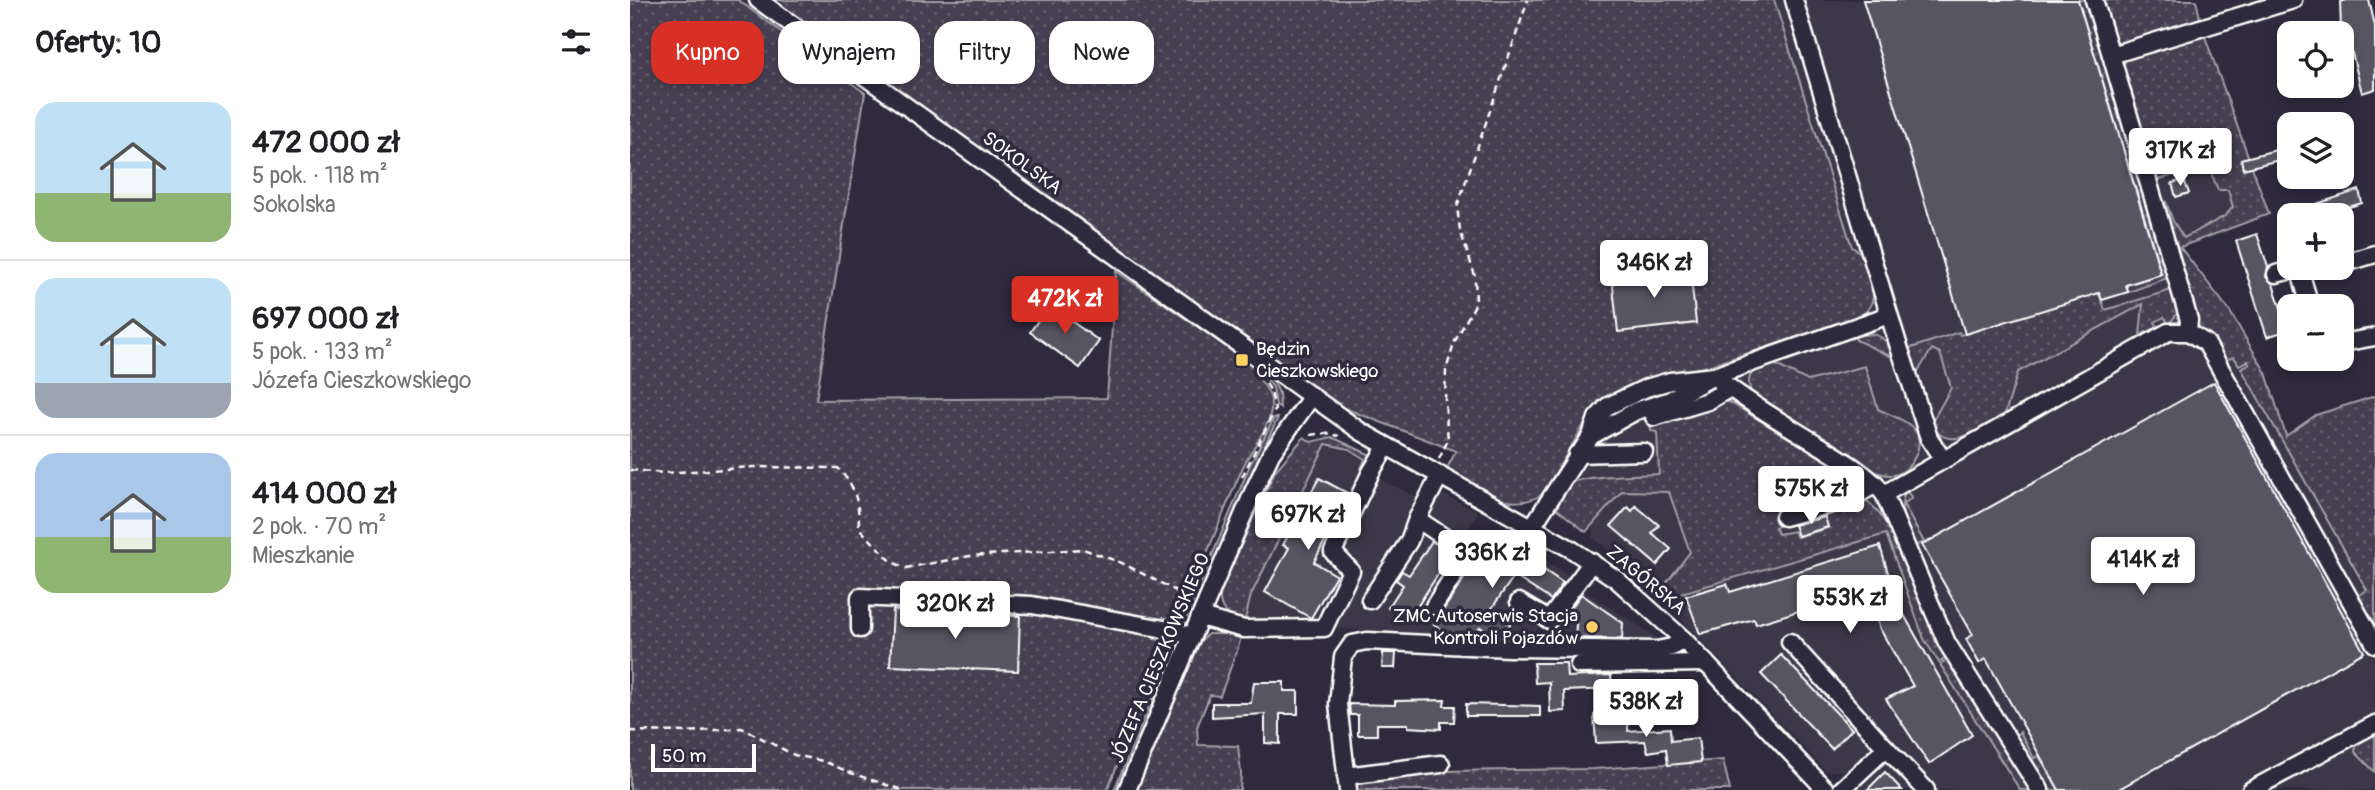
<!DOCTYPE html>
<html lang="pl">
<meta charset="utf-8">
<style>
body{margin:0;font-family:Pangolin,sans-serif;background:#f6f6f6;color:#202124;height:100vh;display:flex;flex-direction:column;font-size:26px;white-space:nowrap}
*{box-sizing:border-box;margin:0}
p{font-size:23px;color:#757577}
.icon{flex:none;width:38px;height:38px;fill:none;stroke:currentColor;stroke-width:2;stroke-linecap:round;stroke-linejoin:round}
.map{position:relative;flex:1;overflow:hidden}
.details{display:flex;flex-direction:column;background:#fff;width:630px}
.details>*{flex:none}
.guide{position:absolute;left:21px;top:21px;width:665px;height:63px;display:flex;gap:14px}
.tools{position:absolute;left:1647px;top:21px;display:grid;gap:14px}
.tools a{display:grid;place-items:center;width:77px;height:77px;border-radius:14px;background:#fff;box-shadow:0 4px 10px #0003;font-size:35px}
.scale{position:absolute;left:21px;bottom:18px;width:105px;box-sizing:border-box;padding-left:7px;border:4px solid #fff;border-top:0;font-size:19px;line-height:24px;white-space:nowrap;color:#fff;-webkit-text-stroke:5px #2f2a3d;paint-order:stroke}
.price{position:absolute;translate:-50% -60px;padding:0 16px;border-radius:7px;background:#fff;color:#222;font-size:23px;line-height:46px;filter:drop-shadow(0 2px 4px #0008)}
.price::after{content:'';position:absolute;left:50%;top:42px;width:21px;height:16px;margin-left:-10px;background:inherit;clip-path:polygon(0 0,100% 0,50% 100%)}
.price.active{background:#d93025;color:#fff}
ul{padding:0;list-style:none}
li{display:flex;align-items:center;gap:21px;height:175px;padding:0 35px}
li+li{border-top:2px solid #e0e0e0}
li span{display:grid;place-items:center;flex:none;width:196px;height:140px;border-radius:21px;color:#555}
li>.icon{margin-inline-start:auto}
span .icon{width:84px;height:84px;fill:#fffc;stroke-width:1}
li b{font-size:30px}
h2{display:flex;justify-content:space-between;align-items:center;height:84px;padding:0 35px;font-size:30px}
.tag{padding:0 24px;border-radius:21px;background:#fff;box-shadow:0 4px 10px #0003;font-size:24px;line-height:63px}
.tag.active{background:#d93025;color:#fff}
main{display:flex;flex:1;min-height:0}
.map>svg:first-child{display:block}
</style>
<main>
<section class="details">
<h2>Oferty: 10<svg class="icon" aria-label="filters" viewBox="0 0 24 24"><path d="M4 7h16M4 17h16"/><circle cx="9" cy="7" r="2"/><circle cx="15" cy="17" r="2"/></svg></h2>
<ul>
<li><span style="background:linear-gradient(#bfe0f5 65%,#8fb573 0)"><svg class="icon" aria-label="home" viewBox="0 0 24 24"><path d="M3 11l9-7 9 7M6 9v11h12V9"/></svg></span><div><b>472 000 zł</b><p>5 pok. · 118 m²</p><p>Sokolska</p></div></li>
<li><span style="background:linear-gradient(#bfe0f5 75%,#9aa5b1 0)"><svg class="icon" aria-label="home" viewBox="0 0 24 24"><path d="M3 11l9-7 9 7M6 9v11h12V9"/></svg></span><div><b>697 000 zł</b><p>5 pok. · 133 m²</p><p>Józefa Cieszkowskiego</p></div></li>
<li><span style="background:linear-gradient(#a9c7e8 60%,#8fb573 0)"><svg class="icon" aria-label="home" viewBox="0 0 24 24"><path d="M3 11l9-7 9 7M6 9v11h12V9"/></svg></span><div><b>414 000 zł</b><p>2 pok. · 70 m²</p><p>Mieszkanie</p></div></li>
</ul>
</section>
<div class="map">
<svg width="1745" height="790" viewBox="0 0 1745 790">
<defs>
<pattern id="grass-dots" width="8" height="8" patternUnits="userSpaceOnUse" patternTransform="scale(1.75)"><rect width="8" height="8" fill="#464152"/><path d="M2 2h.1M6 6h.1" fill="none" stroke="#625e6c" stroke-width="1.8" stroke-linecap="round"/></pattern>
</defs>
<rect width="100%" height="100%" fill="#2f2a3d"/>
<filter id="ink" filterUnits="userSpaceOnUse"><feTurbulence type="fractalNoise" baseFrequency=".0143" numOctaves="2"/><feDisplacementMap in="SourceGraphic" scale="14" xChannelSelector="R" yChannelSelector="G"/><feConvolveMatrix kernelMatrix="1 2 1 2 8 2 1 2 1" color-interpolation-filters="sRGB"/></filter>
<g filter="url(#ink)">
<g fill="#3c3749">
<polygon points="1136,0 1566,0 1574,34 1639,214 1550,247 1599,310 1636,373 1656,436 1686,415 1745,587 1745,790 1232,790 1210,770 1197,772 1036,604 1038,597 962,537 964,529 915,491"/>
<polygon points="696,443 719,449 735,459 736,473 787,497 785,501 800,511 811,493 848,512 839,529 853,537 865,527 942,578 899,641 816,637 801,630 797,636 615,620 621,595 642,549"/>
<polygon points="948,587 1031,640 1027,643 904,644"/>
</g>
<g fill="url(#grass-dots)" stroke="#a2a0a8" stroke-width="2">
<path d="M0 0H108L235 93 186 400 477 398 486 271 634 372 644 382 649 393 650 408 646 405 643 387 633 375 630 380C637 389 643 397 641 409 639 430 621 448 613 467 590 518 572 571 546 621L533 617 524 639 539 642 477 790H0Z"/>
<path d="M141 0H1144L1222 247 1231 253C1239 277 1255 301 1228 318L968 401 913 494C879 515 846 489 815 472L826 451 706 405Z"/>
<polygon points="1448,0 1458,0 1540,277 1499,292 1496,285 1532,274"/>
<polygon points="1469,0 1566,0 1571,22 1494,45 1481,38"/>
<polygon points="1574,34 1639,214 1550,247 1599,310 1636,373 1656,436 1686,415 1745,396 1745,630 1727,597 1737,590 1611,368 1619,364 1618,361 1609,365 1604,357 1595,360 1586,344 1569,327 1532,208 1536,202 1543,221 1554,238 1595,216 1603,207 1598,190 1588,190 1578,165 1524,181 1492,75 1495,61 1503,55"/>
<path d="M1541 290 1546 292 1550 310 1539 324 1534 317 1525 322 1528 327 1510 335 1513 304 1388 372 1375 414C1359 423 1330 447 1311 435 1305 431 1303 428 1303 420L1321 388 1310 353 1302 349 1287 373 1285 372 1278 349 1329 332 1330 335 1334 334 1469 293 1475 310Z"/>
<path d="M1242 334C1253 336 1263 346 1262 357L1226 340 1225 336Z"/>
<path d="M1135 364 1146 365 1178 381 1235 366 1248 409C1259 415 1280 421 1286 432 1294 445 1282 469 1268 474 1261 477 1253 474 1246 472L1124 397C1115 383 1118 369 1135 364Z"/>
<path d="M1089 402H1099L1218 473C1229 494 1199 497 1185 502L1181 490 1146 502 1153 525 1145 527 1148 534 1164 531 1167 537 1198 528 1194 513 1235 500C1265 517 1298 622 1316 657L1311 661 1313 663 1318 660 1401 790H1390L1294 639 1256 534 1038 597 1030 591 1060 552 1039 492 992 491 956 532 927 509C930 501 932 489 939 484 951 475 1011 475 1029 474L1027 432 1021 431 1020 424Z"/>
<polygon points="644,418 648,418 624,467 488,790 484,790 620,465"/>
<path d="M674 437 681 442 702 437 745 457 736 473 731 469 735 459 719 449 696 444 621 595 608 648 590 696 580 695 567 727 568 745 608 746 611 773 610 790H505L568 643 578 634H596L603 620C591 609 587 602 592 586L645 471Z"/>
<path d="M1276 490 1282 498 1273 504 1294 542 1285 546C1277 527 1266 510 1276 490Z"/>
<polygon points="1390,732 1404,758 1409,756 1429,790 1419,790 1384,736"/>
<polygon points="1745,732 1745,772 1725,752 1727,741"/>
<polygon points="1093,760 1100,790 725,790 724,783 727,779 814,771 964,769"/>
</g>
<g fill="#595564" stroke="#fff" stroke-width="2">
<polygon points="1233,0 1448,0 1531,274 1496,285 1498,292 1472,300 1469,293 1335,334"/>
<polygon points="1717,0 1739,0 1745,26 1745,89 1732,93 1721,49 1712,54 1710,2"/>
<polygon points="1654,148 1657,158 1613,169 1611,159"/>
<polygon points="1554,180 1559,193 1546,197 1542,183"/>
<polygon points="1729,190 1732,203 1693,215 1660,215 1659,213"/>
<polygon points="1627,234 1638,267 1636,277 1643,284 1658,330 1637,337 1606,241"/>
<polygon points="1060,269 1066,323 988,332 982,278"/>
<polygon points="419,305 469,341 450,368 400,332"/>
<polygon points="1584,382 1734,652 1487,790 1429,790 1356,659 1349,663 1336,639 1343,635 1292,545"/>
<polygon points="689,478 719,494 684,562 706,575 681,618 635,592 659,548 653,545"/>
<polygon points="1006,506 1029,525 1022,533 1041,549 1027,565 981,526 998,507 1002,511"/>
<polygon points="1195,517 1198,527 1168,536 1164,525"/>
<polygon points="863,535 933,583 921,600 884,576 860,611 880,624 872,637 864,636 850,627 846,634 817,633 804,624"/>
<polygon points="802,541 821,554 778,621 758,608 773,585 766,580 772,571 779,575"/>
<polygon points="1250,546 1261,583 1274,615 1342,735 1299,764 1256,699 1283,686 1250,629 1237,590 1126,624 1124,619 1070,634 1056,596 1097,584 1100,592"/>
<polygon points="951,594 993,623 992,639 945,638 947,612 941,608"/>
<polygon points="263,610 390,616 388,671 260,666"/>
<polygon points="753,653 766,653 765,668 752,668"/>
<polygon points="1151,655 1222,729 1202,749 1131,674"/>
<polygon points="904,663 936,663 937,677 981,675 982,689 934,691 935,711 920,712 919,682 905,683"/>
<polygon points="624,682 654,682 654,691 668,691 668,714 650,714 650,744 635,743 635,714 582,717 582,703 621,703"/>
<polygon points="815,700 814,706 825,706 824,722 811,722 811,729 778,727 778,724 747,724 747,735 728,735 728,715 720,715 719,704 765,705 765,701"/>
<polygon points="836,704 910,706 910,716 836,716"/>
<polygon points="998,713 998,731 1040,728 1041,741 1068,738 1071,762 1038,765 1036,749 1018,752 1015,741 966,743 964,715"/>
<polygon points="1255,772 1272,790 1237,790"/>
</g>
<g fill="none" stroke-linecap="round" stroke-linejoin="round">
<g stroke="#fff" stroke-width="21">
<g id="minor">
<polyline points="128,0 730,431 941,549 986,579 1053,639 1196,790"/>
<polyline points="1164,0 1269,347 1299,438 1313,460"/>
<polyline points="1464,0 1481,55"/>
<polyline points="1712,264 1745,254"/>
<polyline points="1669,268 1680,306"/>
<polyline points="1646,274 1669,268"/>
<polyline points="1558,332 1559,320 1481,55 1663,0"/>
<polyline points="1712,343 1745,337"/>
<polyline points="1024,417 1078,401 1100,388"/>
<polyline points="961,436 1006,411 1038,401 1084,376 1259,315"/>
<polyline points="947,454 1014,452"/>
<polyline points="1254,494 1538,332 1558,332 1576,343 1745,644"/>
<polyline points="1154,517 1220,499 1246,484"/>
<polyline points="787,519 838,553 804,606"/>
<path d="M902 527 961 436 967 418 978 406 1016 388 1040 381 1084 376C1117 402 1153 423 1189 445 1211 459 1237 473 1254 494L1317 643 1410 790"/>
<polyline points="740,600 779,541 787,519 810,475"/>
<polyline points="889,602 919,620 962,562"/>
<polyline points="570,617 614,629 694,628 721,571 703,552 741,472 756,447"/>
<polyline points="230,629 230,597 402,605 529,628 562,636"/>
<polyline points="1160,642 1256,748 1211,790"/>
<polyline points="949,665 1076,663"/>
<polyline points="1256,748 1296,790"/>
<polyline points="716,776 811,764"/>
<polyline points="497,790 623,492 641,454 682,396"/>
<polyline points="718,790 708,704 713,657 722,644 737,641 879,648 1027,650 1042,647 1053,639"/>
<polyline points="1621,790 1745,724"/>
</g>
</g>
<g stroke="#fff" stroke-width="2.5" stroke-dasharray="7 5" stroke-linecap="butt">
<polyline points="681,435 696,433 709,436"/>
<polyline points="809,459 818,440 815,400 816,370 825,341 846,303 845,276 830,230 827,207 898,0"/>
<path d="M0 470 34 473 124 467 208 468C226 488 229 502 229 528L262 562 276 568 340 556 453 549 492 563 546 591 559 604"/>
<polyline points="612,477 645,410 641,391 635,382"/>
<polyline points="0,731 55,732 112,728 164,755 193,761 221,773 272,790"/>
</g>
<use href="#minor" stroke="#2f2a3d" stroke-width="16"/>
</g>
</g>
<g fill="#ffd166" stroke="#2f2a3d" stroke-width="2.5">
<rect x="605" y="353" width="14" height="14" rx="3.5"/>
<circle cx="962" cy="627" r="7"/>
</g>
<g text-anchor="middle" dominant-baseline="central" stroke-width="7" stroke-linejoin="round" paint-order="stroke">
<g font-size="19" fill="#fff" stroke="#2f2a3d">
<text transform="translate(392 163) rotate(36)">SOKOLSKA</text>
<text transform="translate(1016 580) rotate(40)">ZAGÓRSKA</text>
<text transform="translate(530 658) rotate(-67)">JÓZEFA CIESZKOWSKIEGO</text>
</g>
<g font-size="19" fill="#fff" stroke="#2f2a3d" text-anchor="start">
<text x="626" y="349">Będzin<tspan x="626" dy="22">Cieszkowskiego</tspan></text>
<text x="948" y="616" text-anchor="end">ZMC Autoserwis Stacja<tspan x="948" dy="22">Kontroli Pojazdów</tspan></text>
</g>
</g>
</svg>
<div class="tools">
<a><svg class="icon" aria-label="locate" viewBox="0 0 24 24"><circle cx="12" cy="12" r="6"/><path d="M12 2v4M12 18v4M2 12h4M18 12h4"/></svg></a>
<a><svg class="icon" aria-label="layers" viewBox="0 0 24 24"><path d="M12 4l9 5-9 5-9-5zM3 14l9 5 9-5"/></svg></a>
<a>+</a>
<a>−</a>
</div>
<div class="scale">50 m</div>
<b class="price" style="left:1550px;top:188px">317K zł</b>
<b class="price" style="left:1024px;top:300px">346K zł</b>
<b class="price active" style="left:435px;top:336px">472K zł</b>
<b class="price" style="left:1181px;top:526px">575K zł</b>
<b class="price" style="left:678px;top:552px">697K zł</b>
<b class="price" style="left:862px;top:590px">336K zł</b>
<b class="price" style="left:1513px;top:597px">414K zł</b>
<b class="price" style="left:1220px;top:635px">553K zł</b>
<b class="price" style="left:325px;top:641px">320K zł</b>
<b class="price" style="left:1016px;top:739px">538K zł</b>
<div class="guide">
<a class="tag active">Kupno</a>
<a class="tag">Wynajem</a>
<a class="tag">Filtry</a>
<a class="tag">Nowe</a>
</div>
</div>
</main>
